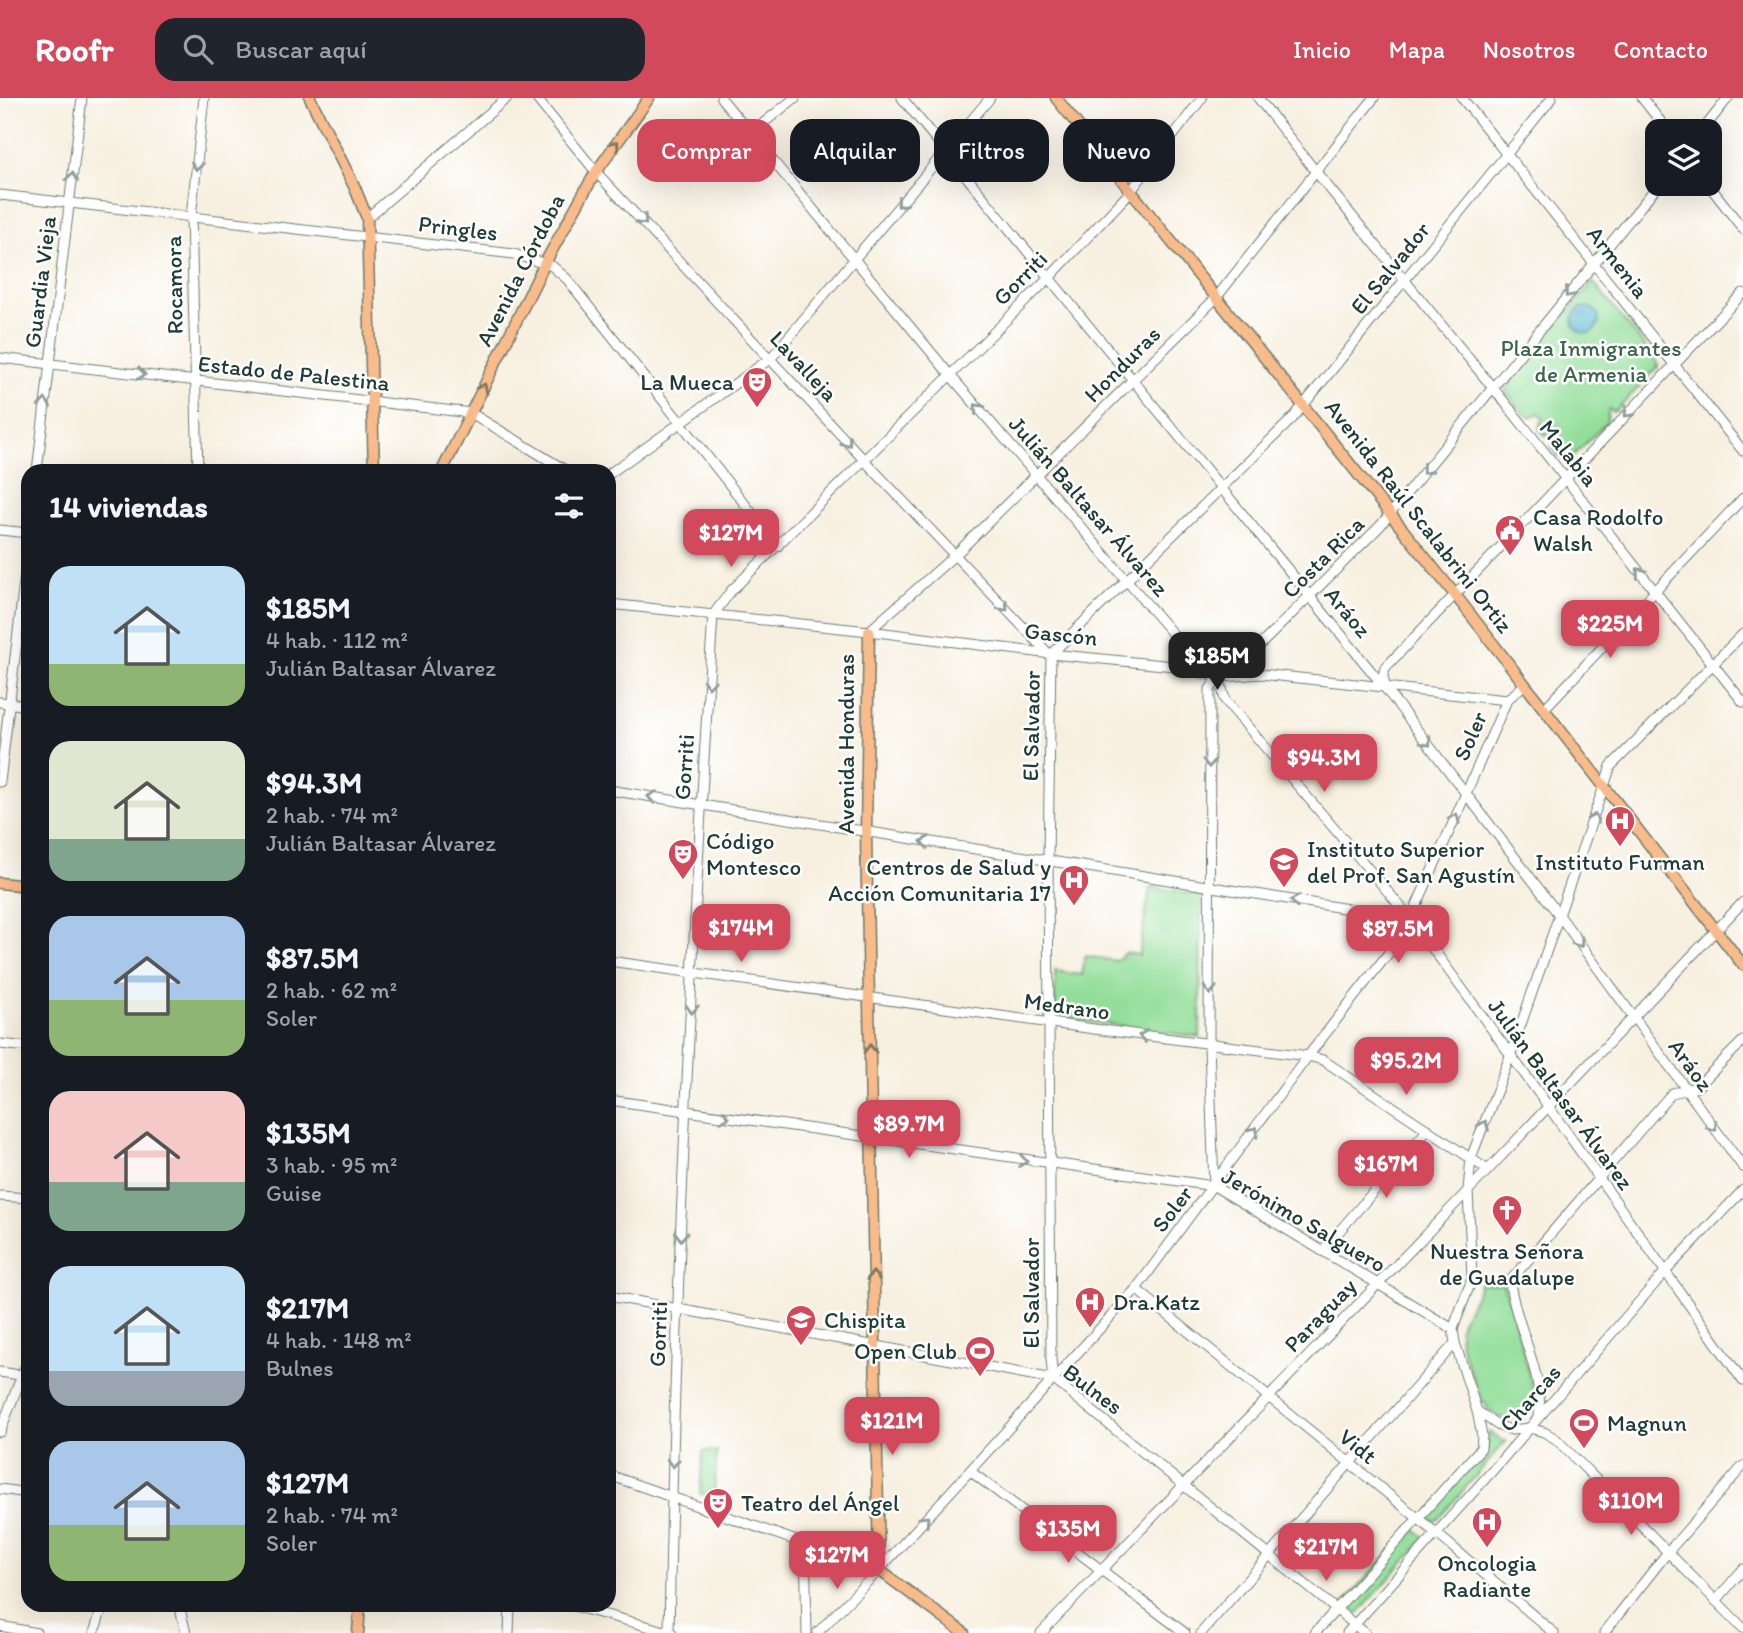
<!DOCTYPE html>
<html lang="es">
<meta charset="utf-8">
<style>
body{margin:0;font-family:Itim,sans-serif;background:#20242c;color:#f1f3f6;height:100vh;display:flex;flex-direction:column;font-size:26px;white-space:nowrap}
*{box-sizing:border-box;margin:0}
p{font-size:23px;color:#9ea1a6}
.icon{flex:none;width:38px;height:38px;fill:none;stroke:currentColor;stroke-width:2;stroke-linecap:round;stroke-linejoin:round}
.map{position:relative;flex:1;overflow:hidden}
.sheet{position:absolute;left:21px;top:366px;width:595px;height:1148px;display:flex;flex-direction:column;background:#171b24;border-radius:21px;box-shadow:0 7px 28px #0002}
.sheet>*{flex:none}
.banner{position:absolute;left:637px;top:21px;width:665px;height:63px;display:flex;gap:14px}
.buttons{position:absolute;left:1645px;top:21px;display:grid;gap:14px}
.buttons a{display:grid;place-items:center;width:77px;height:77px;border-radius:14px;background:#171b24;box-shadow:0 7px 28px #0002;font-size:35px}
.price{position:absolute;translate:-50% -60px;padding:0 16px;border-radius:14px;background:#d1495b;color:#fff;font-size:23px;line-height:46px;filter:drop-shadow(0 2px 4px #0008)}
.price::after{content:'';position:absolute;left:50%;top:42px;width:21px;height:16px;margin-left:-10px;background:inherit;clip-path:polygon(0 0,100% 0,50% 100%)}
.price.selected{background:#222;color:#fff}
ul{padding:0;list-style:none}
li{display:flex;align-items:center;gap:21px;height:175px;padding:0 28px}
li span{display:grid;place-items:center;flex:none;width:196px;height:140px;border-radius:21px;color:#555}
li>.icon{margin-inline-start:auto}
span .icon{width:84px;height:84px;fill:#fffc;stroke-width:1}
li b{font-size:30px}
h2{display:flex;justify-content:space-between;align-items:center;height:84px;padding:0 28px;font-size:30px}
.chip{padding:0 24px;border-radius:21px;background:#171b24;box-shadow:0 7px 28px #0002;font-size:24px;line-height:63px}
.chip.selected{background:#d1495b;color:#fff}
header{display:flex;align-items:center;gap:42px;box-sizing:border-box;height:98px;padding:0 35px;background:#d1495b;color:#fff}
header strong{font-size:33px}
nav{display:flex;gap:38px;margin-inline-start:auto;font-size:24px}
.search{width:490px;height:63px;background:#20242c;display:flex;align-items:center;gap:18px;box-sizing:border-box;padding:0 24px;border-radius:21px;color:#9ea1a6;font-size:26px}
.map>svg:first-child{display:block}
</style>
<header>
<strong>Roofr</strong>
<div class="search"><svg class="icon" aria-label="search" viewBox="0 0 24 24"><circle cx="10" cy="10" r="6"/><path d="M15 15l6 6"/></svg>Buscar aquí</div>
<nav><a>Inicio</a><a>Mapa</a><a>Nosotros</a><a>Contacto</a></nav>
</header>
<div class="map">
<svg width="1743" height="1535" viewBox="0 0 1743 1535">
<defs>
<pattern id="water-ripples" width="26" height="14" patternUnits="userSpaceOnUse" patternTransform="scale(1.75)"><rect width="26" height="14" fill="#4eb3cd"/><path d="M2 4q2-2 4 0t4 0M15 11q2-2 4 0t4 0" fill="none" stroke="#4093a7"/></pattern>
</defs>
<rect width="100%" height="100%" fill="#fff"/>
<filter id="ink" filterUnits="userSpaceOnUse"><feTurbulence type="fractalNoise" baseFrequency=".0143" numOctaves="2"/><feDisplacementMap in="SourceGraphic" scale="14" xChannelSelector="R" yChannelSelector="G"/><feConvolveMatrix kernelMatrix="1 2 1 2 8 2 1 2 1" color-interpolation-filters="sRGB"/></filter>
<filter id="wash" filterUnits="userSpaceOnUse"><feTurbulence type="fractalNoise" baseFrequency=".00686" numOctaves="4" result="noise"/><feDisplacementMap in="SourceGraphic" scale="28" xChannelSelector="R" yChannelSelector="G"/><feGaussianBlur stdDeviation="1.57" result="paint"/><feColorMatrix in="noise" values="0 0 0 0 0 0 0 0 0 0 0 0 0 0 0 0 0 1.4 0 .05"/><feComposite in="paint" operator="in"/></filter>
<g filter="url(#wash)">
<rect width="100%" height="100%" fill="#f7f0e0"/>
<g fill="#93de9a" stroke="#598e67" stroke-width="2">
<polygon points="1593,184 1657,263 1658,269 1616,313 1612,314 1610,311 1608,313 1607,324 1574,357 1563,360 1558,358 1552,350 1557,338 1554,334 1546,338 1539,331 1543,320 1539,315 1530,319 1525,317 1505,292 1527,262 1533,260 1535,252"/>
<polygon points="1150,789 1201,797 1200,939 1055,919 1055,873 1082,877 1085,858 1116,863 1125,855 1139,857"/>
<path d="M1480 1185 1503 1186 1511 1208 1533 1290C1534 1313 1510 1331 1490 1313 1480 1303 1458 1247 1459 1233 1461 1217 1477 1202 1480 1185Z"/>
<polygon points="1489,1334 1504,1344 1507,1342 1439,1420 1434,1423 1429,1420 1431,1412 1486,1353"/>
<polygon points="703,1353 717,1354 714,1397 700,1396"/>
<polygon points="1412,1429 1425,1440 1357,1517 1343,1506"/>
</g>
<circle fill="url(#water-ripples)" stroke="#367880" stroke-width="2" cx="1586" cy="222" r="13"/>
</g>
<g filter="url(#ink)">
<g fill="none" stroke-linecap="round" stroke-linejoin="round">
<g stroke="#6b7c70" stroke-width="11">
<g id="minor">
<polyline points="536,0 596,74 865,363 1047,554"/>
<polyline points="721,0 950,277 1196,563 1219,579 1225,602 1411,821 1548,1008 1743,1283"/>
<polyline points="902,0 1385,590 1559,817 1743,1069"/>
<polyline points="1258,0 1316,74 1507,307 1743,604"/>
<polyline points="1462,0 1743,353"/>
<polyline points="1642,0 1668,33"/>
<polyline points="1702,33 1728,0"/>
<polyline points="751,35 795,0"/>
<polyline points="1708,86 1743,131"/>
<polyline points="0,97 514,156 552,168 567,181 778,448"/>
<polyline points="367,120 507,0"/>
<polyline points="0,260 471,315 567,373"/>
<polyline points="37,373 82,0"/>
<polyline points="198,373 191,119 204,0"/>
<polyline points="609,376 771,260 990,0"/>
<polyline points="0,432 28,435"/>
<polyline points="609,506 869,533 1051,556 1184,569 1210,577"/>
<polyline points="869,533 955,457 1216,200 1374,0"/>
<polyline points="1223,579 1261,576 1507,602"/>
<polyline points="1385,588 1383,578 1385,570 1743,195"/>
<polyline points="0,604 28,608"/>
<polyline points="1544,611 1743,400"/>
<polyline points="0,684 28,451"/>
<polyline points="609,692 1411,821"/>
<polyline points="609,863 1094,931 1308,958 1323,962 1488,1072"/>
<polyline points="0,946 28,949"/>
<polyline points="609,1002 1214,1088 1453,1231"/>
<polyline points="1214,1088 1209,947 1210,591 1219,579 1242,565 1380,428 1659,86"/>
<polyline points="0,1098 28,1100"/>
<polyline points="1322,1153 1428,1031"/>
<polyline points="1136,1191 1436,1435 1554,1535"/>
<polyline points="609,1198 1053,1281 1365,1535"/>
<polyline points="0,1274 26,1278"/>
<polyline points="1053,1281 1051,1261 1048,763 1051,556 1293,320 1552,0"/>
<polyline points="1477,1313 1499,1328 1512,1332 1529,1330 1544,1334 1556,1341 1743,1530"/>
<path d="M1538 1318C1547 1281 1513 1222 1510 1183L1672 995 1697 989 1743 943"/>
<polyline points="0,1334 28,1262"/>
<polyline points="970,1373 1185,1535"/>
<polyline points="609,1377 879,1472"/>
<polyline points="0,1391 28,1395"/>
<polyline points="805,1445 807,1535"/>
<polyline points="1716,1503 1743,1471"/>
<polyline points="179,1507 186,1535"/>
<polyline points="570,1507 672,1535"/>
<polyline points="0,1528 37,1535"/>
<polyline points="94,1535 103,1507"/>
<polyline points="509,1535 510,1507"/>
<path d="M669 1535C675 1196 691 856 713 517L731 493 1049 180 1131 93 1202 0"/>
<polyline points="817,1535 879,1472 1136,1191 1308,958 1405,834 1507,602 1524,587"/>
<polyline points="1041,1535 1488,1072 1743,804"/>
<polyline points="1201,1535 1455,1245"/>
<polyline points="1315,1535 1481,1350 1482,1338 1477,1313 1455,1245 1453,1231 1472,1181 1468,1092 1471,1060 1510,958 1611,668 1743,536"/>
<polyline points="1347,1535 1493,1372 1665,1174 1743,1092"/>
<polyline points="1604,1535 1667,1455 1743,1368"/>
</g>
</g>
<g stroke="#6b7c70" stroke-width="13">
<g id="major">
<polyline points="310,0 355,90 367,120 374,373"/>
<polyline points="1056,0 1456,498 1743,867"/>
<polyline points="442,373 545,165 581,100 596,74 649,0"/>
<polyline points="869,533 866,735 879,1472 964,1535"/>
<polyline points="0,785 28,788"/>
<polyline points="358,1535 360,1507"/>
</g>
</g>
<use href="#minor" stroke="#fff" stroke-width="9"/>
<use href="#major" stroke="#fabb8b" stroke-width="10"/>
</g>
<defs><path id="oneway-chevron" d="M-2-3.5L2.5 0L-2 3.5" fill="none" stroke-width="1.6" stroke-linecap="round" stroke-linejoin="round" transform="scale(1.75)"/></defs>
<g stroke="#82765b">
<use href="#oneway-chevron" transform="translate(615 47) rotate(-54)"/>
<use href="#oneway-chevron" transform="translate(483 290) rotate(-64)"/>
<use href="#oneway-chevron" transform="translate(870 951) rotate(-91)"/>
<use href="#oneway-chevron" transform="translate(873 1178) rotate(-91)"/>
</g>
<g stroke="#8f9e9a">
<use href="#oneway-chevron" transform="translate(197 68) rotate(96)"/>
<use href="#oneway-chevron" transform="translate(72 79) rotate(-83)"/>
<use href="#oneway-chevron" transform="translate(901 105) rotate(131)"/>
<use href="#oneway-chevron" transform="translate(643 123) rotate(47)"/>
<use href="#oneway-chevron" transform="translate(1569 195) rotate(130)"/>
<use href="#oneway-chevron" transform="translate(141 276) rotate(7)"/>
<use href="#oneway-chevron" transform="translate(45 305) rotate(-83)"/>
<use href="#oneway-chevron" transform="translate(978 310) rotate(-131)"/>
<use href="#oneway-chevron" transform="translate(1628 315) rotate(134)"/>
<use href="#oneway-chevron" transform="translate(847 344) rotate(48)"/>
<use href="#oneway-chevron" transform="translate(1426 372) rotate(129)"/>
<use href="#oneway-chevron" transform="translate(1640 474) rotate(-129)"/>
<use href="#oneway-chevron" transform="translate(1004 509) rotate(46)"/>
<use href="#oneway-chevron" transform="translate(709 586) rotate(94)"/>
<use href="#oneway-chevron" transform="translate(1427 644) rotate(52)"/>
<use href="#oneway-chevron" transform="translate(1209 665) rotate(90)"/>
<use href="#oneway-chevron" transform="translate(652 699) rotate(-171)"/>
<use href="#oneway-chevron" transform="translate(1455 720) rotate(-66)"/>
<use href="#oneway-chevron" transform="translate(1594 720) rotate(-70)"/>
<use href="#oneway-chevron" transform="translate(925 744) rotate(-171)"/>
<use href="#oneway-chevron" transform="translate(1295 803) rotate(-171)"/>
<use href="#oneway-chevron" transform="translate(1579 845) rotate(54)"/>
<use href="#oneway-chevron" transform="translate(1210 892) rotate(91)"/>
<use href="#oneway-chevron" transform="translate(692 911) rotate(93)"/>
<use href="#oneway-chevron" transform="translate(1143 938) rotate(-172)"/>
<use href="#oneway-chevron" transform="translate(725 1019) rotate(8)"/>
<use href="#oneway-chevron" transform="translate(1484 1027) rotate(-69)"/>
<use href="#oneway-chevron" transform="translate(1713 1029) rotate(53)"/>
<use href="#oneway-chevron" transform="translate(1254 1033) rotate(-54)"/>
<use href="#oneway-chevron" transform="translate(1023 1063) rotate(8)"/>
<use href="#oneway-chevron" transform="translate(681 1138) rotate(92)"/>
<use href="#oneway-chevron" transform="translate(673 1365) rotate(92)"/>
<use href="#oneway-chevron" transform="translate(925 1422) rotate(-47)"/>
</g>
</g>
<defs>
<g id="theatre-pin" transform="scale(1.575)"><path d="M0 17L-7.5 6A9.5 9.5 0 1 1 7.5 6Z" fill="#d1495b" stroke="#fff"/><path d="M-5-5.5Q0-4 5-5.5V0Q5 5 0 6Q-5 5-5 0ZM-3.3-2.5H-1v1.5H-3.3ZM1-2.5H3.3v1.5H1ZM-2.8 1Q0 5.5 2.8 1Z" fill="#fff"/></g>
<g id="civic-pin" transform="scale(1.575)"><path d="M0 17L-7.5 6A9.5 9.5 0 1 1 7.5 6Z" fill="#d1495b" stroke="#fff"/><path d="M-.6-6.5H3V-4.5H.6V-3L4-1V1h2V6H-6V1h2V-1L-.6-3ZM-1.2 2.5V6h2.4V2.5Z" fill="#fff"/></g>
<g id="hospital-pin" transform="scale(1.575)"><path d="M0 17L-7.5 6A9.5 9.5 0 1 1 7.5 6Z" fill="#d1495b" stroke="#fff"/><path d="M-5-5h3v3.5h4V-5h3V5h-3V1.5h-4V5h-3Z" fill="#fff"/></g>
<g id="university-pin" transform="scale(1.575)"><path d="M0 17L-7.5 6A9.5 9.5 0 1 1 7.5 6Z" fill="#d1495b" stroke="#fff"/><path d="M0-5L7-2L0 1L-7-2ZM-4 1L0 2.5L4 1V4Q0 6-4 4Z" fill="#fff"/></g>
<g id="church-pin" transform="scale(1.575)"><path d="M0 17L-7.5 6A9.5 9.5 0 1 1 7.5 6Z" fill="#d1495b" stroke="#fff"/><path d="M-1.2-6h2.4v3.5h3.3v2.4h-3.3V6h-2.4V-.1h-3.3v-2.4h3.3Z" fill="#fff"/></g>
<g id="school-pin" transform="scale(1.575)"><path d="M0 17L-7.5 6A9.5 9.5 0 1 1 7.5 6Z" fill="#d1495b" stroke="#fff"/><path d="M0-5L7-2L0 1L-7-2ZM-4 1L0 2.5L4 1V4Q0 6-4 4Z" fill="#fff"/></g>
<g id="stadium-pin" transform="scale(1.575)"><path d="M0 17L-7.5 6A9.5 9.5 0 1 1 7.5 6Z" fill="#d1495b" stroke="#fff"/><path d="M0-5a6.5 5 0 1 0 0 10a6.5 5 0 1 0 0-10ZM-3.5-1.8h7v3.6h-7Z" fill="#fff"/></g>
</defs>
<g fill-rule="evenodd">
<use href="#theatre-pin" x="757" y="284"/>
<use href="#civic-pin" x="1510" y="432"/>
<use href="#hospital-pin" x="1620" y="723"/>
<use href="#theatre-pin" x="683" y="756"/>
<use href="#university-pin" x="1284" y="764"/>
<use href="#hospital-pin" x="1074" y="782"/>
<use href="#church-pin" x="1507" y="1112"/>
<use href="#hospital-pin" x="1090" y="1204"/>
<use href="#school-pin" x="801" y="1222"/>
<use href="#stadium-pin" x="980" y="1253"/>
<use href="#stadium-pin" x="1584" y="1325"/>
<use href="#theatre-pin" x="718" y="1405"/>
<use href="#hospital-pin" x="1487" y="1424"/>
</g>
<g text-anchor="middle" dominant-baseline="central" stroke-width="5" stroke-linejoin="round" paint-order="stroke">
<g font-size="23" fill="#1f3d34" stroke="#fff">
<text transform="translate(458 130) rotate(7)">Pringles</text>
<text transform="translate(1618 164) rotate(52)">Armenia</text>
<text transform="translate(1390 170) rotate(-51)">El Salvador</text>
<text transform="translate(520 172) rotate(-63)">Avenida Córdoba</text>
<text transform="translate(1020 180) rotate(-45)">Gorriti</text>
<text transform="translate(40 184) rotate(-83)">Guardia Vieja</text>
<text transform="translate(174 187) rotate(-91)">Rocamora</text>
<text transform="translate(1122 266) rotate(-45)">Honduras</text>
<text transform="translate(804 268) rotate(47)">Lavalleja</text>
<text transform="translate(294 275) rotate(6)">Estado de Palestina</text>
<text transform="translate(1569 355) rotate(51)">Malabia</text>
<text transform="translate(1089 408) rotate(49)">Julián Baltasar Álvarez</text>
<text transform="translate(1419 418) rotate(52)">Avenida Raúl Scalabrini Ortiz</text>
<text transform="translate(1323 459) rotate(-45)">Costa Rica</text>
<text transform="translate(1348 514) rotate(50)">Aráoz</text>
<text transform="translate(1061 536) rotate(6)">Gascón</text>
<text transform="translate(1031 628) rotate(-89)">El Salvador</text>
<text transform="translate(1470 638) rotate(-66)">Soler</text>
<text transform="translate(846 646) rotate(-90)">Avenida Honduras</text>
<text transform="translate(684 669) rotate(-86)">Gorriti</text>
<text transform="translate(1067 908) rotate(8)">Medrano</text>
<text transform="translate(1691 967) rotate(54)">Aráoz</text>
<text transform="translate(1561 996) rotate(54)">Julián Baltasar Álvarez</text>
<text transform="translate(1172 1111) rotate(-53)">Soler</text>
<text transform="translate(1304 1122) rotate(30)">Jerónimo Salguero</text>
<text transform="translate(1031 1195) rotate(-90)">El Salvador</text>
<text transform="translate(1320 1217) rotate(-46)">Paraguay</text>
<text transform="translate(658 1236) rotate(-88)">Gorriti</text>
<text transform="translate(1093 1291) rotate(37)">Bulnes</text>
<text transform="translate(1530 1300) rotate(-49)">Charcas</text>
<text transform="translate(1358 1348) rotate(39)">Vidt</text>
</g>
<g font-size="23" fill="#3c654e" stroke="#fff">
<text x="1591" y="250">Plaza Inmigrantes<tspan x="1591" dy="26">de Armenia</tspan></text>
</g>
<g font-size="23" fill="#1f3d34" stroke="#fff" text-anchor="start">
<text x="734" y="284" text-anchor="end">La Mueca</text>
<text x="1533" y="419">Casa Rodolfo<tspan x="1533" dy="26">Walsh</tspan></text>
<text x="706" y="743">Código<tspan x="706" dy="26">Montesco</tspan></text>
<text x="1307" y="751">Instituto Superior<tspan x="1307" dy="26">del Prof. San Agustín</tspan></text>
<text x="1620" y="764" text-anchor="middle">Instituto Furman</text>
<text x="1051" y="769" text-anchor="end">Centros de Salud y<tspan x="1051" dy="26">Acción Comunitaria 17</tspan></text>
<text x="1507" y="1153" text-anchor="middle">Nuestra Señora<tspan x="1507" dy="26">de Guadalupe</tspan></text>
<text x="1113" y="1204">Dra.Katz</text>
<text x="824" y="1222">Chispita</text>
<text x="957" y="1253" text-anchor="end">Open Club</text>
<text x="1607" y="1325">Magnun</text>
<text x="741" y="1405">Teatro del Ángel</text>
<text x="1487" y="1465" text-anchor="middle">Oncologia<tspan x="1487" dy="26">Radiante</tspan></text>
</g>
</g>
</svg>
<div class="buttons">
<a><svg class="icon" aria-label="layers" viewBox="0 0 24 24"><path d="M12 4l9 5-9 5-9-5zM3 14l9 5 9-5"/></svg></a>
</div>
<b class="price" style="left:731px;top:471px">$127M</b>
<b class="price" style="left:1610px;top:562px">$225M</b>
<b class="price selected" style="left:1217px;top:594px">$185M</b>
<b class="price" style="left:1324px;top:696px">$94.3M</b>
<b class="price" style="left:741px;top:866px">$174M</b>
<b class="price" style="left:1398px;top:867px">$87.5M</b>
<b class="price" style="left:1406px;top:999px">$95.2M</b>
<b class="price" style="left:909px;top:1062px">$89.7M</b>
<b class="price" style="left:1386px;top:1102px">$167M</b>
<b class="price" style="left:892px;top:1359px">$121M</b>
<b class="price" style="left:1631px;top:1439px">$110M</b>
<b class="price" style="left:1068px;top:1467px">$135M</b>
<b class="price" style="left:1326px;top:1485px">$217M</b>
<b class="price" style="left:837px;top:1493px">$127M</b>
<div class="banner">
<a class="chip selected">Comprar</a>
<a class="chip">Alquilar</a>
<a class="chip">Filtros</a>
<a class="chip">Nuevo</a>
</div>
<section class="sheet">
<h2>14 viviendas<svg class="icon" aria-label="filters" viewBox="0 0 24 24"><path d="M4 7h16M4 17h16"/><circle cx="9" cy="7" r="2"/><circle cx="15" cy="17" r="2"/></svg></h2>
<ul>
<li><span style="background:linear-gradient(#bfe0f5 70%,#8fb573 0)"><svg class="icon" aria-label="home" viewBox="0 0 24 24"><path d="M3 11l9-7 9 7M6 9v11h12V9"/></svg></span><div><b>$185M</b><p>4 hab. · 112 m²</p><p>Julián Baltasar Álvarez</p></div></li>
<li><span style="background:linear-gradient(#dfe7d0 70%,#7fa58c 0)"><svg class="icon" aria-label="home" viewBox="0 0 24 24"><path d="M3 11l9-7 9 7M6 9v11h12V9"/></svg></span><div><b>$94.3M</b><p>2 hab. · 74 m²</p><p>Julián Baltasar Álvarez</p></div></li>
<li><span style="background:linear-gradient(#a9c7e8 60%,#8fb573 0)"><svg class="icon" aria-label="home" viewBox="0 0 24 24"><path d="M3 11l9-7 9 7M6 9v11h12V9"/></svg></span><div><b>$87.5M</b><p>2 hab. · 62 m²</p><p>Soler</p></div></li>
<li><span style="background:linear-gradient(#f6c9c9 65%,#7fa58c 0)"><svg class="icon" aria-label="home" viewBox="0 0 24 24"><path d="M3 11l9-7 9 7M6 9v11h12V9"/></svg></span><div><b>$135M</b><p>3 hab. · 95 m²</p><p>Guise</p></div></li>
<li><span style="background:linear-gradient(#bfe0f5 75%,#9aa5b1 0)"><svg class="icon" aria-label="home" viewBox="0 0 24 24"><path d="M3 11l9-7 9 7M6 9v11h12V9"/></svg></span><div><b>$217M</b><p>4 hab. · 148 m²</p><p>Bulnes</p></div></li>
<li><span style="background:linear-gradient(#a9c7e8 60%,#8fb573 0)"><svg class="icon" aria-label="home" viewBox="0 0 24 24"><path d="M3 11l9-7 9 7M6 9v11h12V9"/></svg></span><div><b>$127M</b><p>2 hab. · 74 m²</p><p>Soler</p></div></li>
</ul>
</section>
</div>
